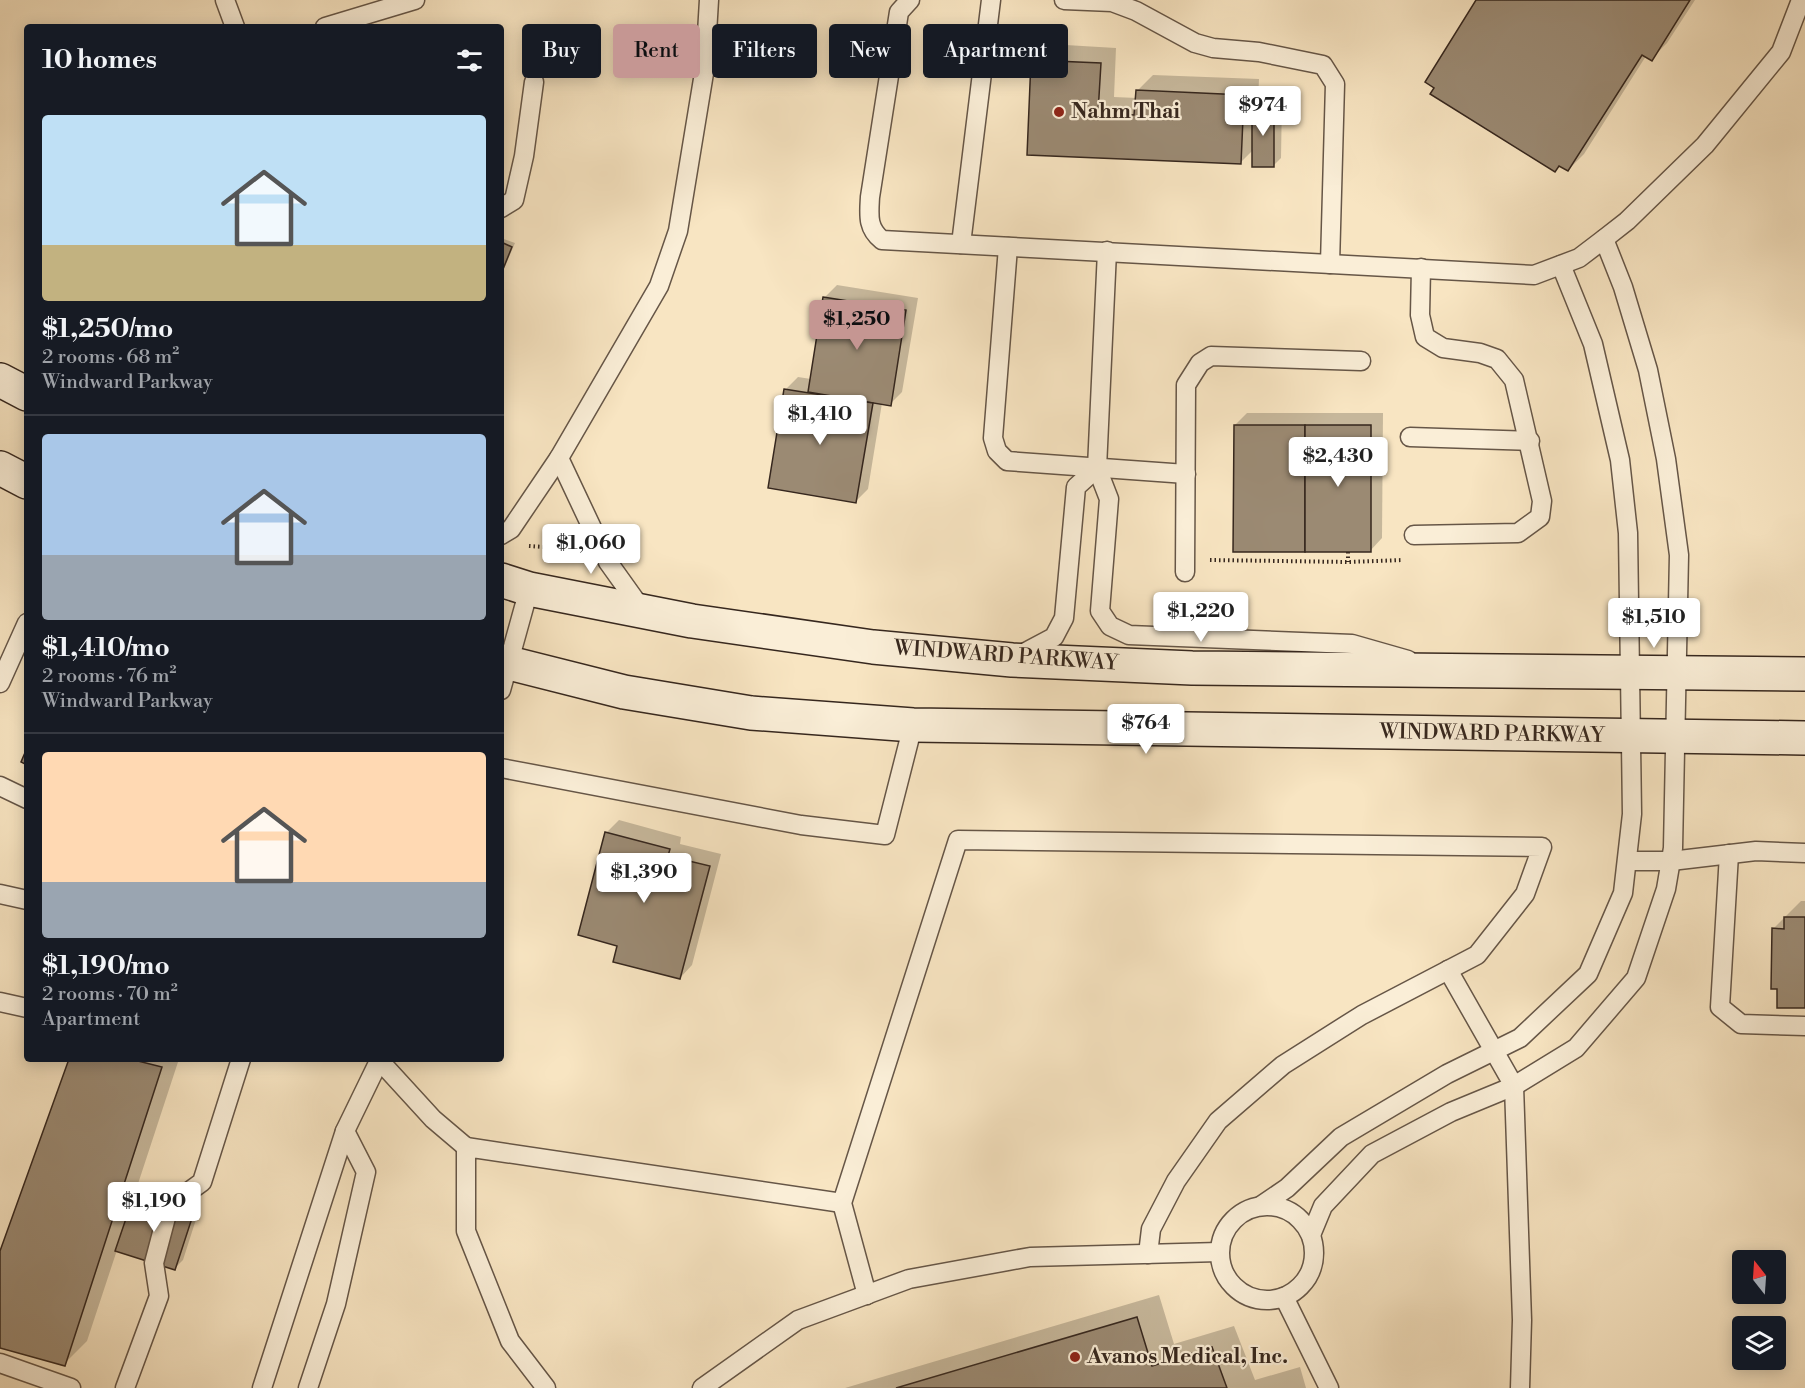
<!DOCTYPE html>
<meta charset="utf-8">
<style>
body{margin:0;font-family:"Libre Bodoni",serif;background:#20242c;color:#f1f3f6;height:100vh;display:flex;flex-direction:column;font-size:22px;white-space:nowrap}
*{box-sizing:border-box;margin:0}
p{font-size:20px;color:#9ea1a6}
.icon{flex:none;width:33px;height:33px;fill:none;stroke:currentColor;stroke-width:2;stroke-linecap:round;stroke-linejoin:round}
.map{position:relative;flex:1;overflow:hidden}
.side{position:absolute;left:24px;top:24px;width:480px;height:1038px;display:flex;flex-direction:column;background:#171b24;border-radius:6px;box-shadow:0 3px 15px #0003}
.side>*{flex:none}
.banner{position:absolute;left:522px;top:24px;width:570px;height:54px;display:flex;gap:12px}
.needle{width:39px;rotate:343deg}
.fabs{position:absolute;left:1732px;top:1250px;display:grid;gap:12px}
.fabs a{display:grid;place-items:center;width:54px;height:54px;border-radius:6px;background:#171b24;box-shadow:0 3px 15px #0003;font-size:30px}
.price{position:absolute;translate:-50% -51px;padding:0 14px;border-radius:6px;background:#fff;color:#222;font-size:20px;line-height:39px;filter:drop-shadow(0 2px 3px #0008)}
.price::after{content:'';position:absolute;left:50%;top:36px;width:18px;height:14px;margin-left:-9px;background:inherit;clip-path:polygon(0 0,100% 0,50% 100%)}
.price.current{background:#c59692;color:#111}
ul{padding:0;list-style:none}
li{display:grid;align-content:center;gap:12px;height:318px;padding:0 18px}
li+li{border-top:2px solid #363941}
li span{display:grid;place-items:center;height:186px;border-radius:6px;color:#555}
li>.icon{margin-inline-start:auto}
span .icon{width:108px;height:108px;fill:#fffc;stroke-width:1}
li b{font-size:26px}
h2{display:flex;justify-content:space-between;align-items:center;height:72px;padding:0 18px;font-size:26px}
.tag{padding:0 21px;border-radius:6px;background:#171b24;box-shadow:0 3px 15px #0003;font-size:21px;line-height:54px}
.tag.current{background:#c59692;color:#111}
.map>svg:first-child{display:block}
</style>
<div class="map">
<svg width="1805" height="1388" viewBox="0 0 1805 1388">
<rect width="100%" height="100%" fill="#f8e5c2"/>
<filter id="stains"><feTurbulence type="fractalNoise" baseFrequency=".00333" numOctaves="4"/><feColorMatrix values="0 0 0 0 .2 0 0 0 0 .09 0 0 0 0 .02 0 0 0 .5 -.17"/></filter>
<radialGradient id="worn" r=".72"><stop offset=".6" stop-color="#630" stop-opacity="0"/><stop offset="1" stop-color="#630" stop-opacity=".3"/></radialGradient>
<g fill="#0003">
<polygon points="1478,0 1695,0 1667,43 1651,59 1646,56 1584,154 1568,170 1560,165 1555,170"/>
<polygon points="1049,44 1116,48 1114,97 1137,98 1137,91 1153,75 1259,79 1258,103 1262,99 1282,99 1281,158 1273,166 1253,150 1240,163 1028,153 1033,60"/>
<polygon points="501,238 515,243 501,276"/>
<polygon points="837,285 918,298 902,392 890,404 882,403 868,489 856,501 786,389 798,377 811,379 825,297"/>
<polygon points="1247,413 1383,413 1382,538 1370,551 1235,425"/>
<polygon points="619,820 681,837 680,844 721,854 692,965 680,978 619,944 579,934 607,832"/>
<polygon points="1801,901 1805,901 1805,1007 1773,929"/>
<polygon points="70,1059 179,1059 134,1196 143,1188 200,1207 183,1260 175,1268 117,1250 87,1341 64,1364 0,1346 0,1255"/>
<polygon points="1159,1295 1174,1344 1234,1326 1255,1380 1300,1367 1306,1388 845,1388"/>
</g>
<g fill="#9b8a73" stroke="#36271e" stroke-width="1.5">
<polygon points="1476,0 1690,0 1652,61 1642,55 1568,171 1559,166 1555,172 1430,94 1434,88 1425,82"/>
<polygon points="1031,60 1101,63 1098,113 1134,115 1136,90 1244,95 1241,164 1027,155"/>
<rect x="1252" y="107" width="22" height="60"/>
<polygon points="501,242 512,247 501,274"/>
<polygon points="823,297 906,310 891,406 808,392"/>
<polygon points="784,389 873,403 856,503 768,488"/>
<polygon points="1234,425 1305,425 1305,552 1233,552"/>
<rect x="1305" y="425" width="66" height="127"/>
<polygon points="27,748 27,765 21,762"/>
<polygon points="605,832 670,849 668,856 710,866 680,979 613,962 617,946 578,935"/>
<polygon points="1784,917 1805,917 1805,1008 1777,1008 1777,989 1771,989 1772,928 1784,929"/>
<polygon points="69,1059 130,1059 162,1067 65,1366 0,1348 0,1251"/>
<polygon points="134,1195 193,1215 175,1270 115,1251"/>
<polygon points="1137,1317 1152,1366 1212,1347 1227,1388 896,1388"/>
</g>
<g fill="none" stroke-linecap="round" stroke-linejoin="round">
<g stroke="#665647" stroke-width="21">
<g id="lane">
<polyline points="225,0 235,27"/>
<path d="M910 0 899 12 870 197C869 215 867 228 882 240L1534 275 1579 258 1604 239 1627 221 1705 145 1781 52 1801 0"/>
<polyline points="1064,0 1112,2 1136,11 1195,43 1213,48 1259,52 1323,65 1335,84 1330,264"/>
<polyline points="325,27 415,0"/>
<polyline points="501,208 514,200 524,156 534,82"/>
<polyline points="961,244 991,0"/>
<polyline points="1008,247 993,438 997,451 1007,461 1186,474"/>
<polyline points="1107,251 1097,468 1109,499 1100,611 1110,626 1129,635 1352,644 1408,660"/>
<polyline points="1410,437 1530,441"/>
<polyline points="559,458 608,562 643,611"/>
<polyline points="501,535 511,529 559,458 659,286 678,231 705,67 709,0"/>
<polyline points="1414,535 1518,533 1540,517 1542,501 1514,380 1497,359 1480,353 1443,348 1425,337 1420,315 1421,268"/>
<polyline points="1185,572 1186,385 1200,363 1211,356 1361,361"/>
<polyline points="1020,655 1054,637 1064,618 1076,487 1097,468"/>
<polyline points="0,683 27,623"/>
<polyline points="501,690 529,589"/>
<polyline points="501,768 801,825 885,835 913,725"/>
<polyline points="0,786 27,799"/>
<polyline points="1729,854 1720,1007 1741,1024 1805,1026"/>
<polyline points="1629,861 1671,861 1756,851 1805,853"/>
<polyline points="0,894 27,900"/>
<polyline points="1448,970 1514,1086 1522,1320 1520,1388"/>
<polyline points="0,1002 27,1008"/>
<polyline points="379,1060 433,1119 466,1147"/>
<polyline points="1262,1205 1287,1188 1341,1137 1447,1074 1520,1038 1588,974 1623,893 1632,814 1628,533 1620,460 1593,344 1561,265"/>
<circle cx="1267" cy="1253" r="47"/>
<polyline points="1311,1235 1323,1206 1372,1154 1451,1112 1514,1086 1576,1048 1636,978 1666,889 1673,848 1679,555 1666,459 1648,370 1623,287 1604,239"/>
<polyline points="867,1295 842,1203 958,840 1542,847 1525,894 1477,955 1362,1015 1283,1065 1218,1121 1176,1181 1151,1229 1148,1254"/>
<polyline points="1284,1297 1329,1388"/>
<polyline points="0,1363 71,1388"/>
<polyline points="125,1388 159,1296 154,1263 169,1206 202,1182 241,1059"/>
<polyline points="262,1388 345,1131 380,1059"/>
<polyline points="308,1388 336,1304 366,1172 345,1131"/>
<polyline points="546,1388 510,1341 466,1231 466,1147 842,1203"/>
<polyline points="702,1388 798,1320 909,1279 1030,1257 1219,1252"/>
</g>
</g>
<g stroke="#36271e" stroke-width="36">
<g id="secondary">
<polyline points="0,380 27,394"/>
<polyline points="0,468 27,482"/>
<polyline points="501,580 529,589 692,621 873,647 1012,660 1192,668 1805,674"/>
<polyline points="501,661 624,692 751,713 913,725 1805,738"/>
</g>
</g>
<g stroke="#36271e" stroke-width="4" stroke-dasharray="1.5 3" stroke-linecap="butt">
<polyline points="529,546 573,549"/>
<polyline points="1348,552 1348,562"/>
<polyline points="1210,560 1348,562 1403,560"/>
</g>
<use href="#lane" stroke="#faeed7" stroke-width="18"/>
<use href="#secondary" stroke="#faeed7" stroke-width="33"/>
</g>
<g fill="#8f2418" stroke="#faeed7" stroke-width="2">
<circle cx="1059" cy="112" r="6"/>
<circle cx="1075" cy="1357" r="6"/>
</g>
<g text-anchor="middle" dominant-baseline="central" stroke-width="4.5" stroke-linejoin="round" paint-order="stroke">
<g font-size="21" font-weight="bold" fill="#36271e" stroke="#faeed7" text-anchor="start">
<text x="1071" y="112">Nahm Thai</text>
<text x="1087" y="1357">Avanos Medical, Inc.</text>
</g>
<g font-size="21" fill="#36271e" stroke="#faeed7">
<text transform="translate(1006 656) rotate(4)">WINDWARD PARKWAY</text>
<text transform="translate(1492 734) rotate(1)">WINDWARD PARKWAY</text>
</g>
</g>
<rect width="100%" height="100%" filter="url(#stains)"/>
<rect width="100%" height="100%" fill="url(#worn)"/>
</svg>
<div class="fabs">
<a><svg class="needle" viewBox="-14 -14 28 28"><path d="M0-13l5 13h-10z" fill="#e53935"/><path d="M0 13l5-13h-10z" fill="#9ea1a6"/></svg></a>
<a><svg class="icon" aria-label="layers" viewBox="0 0 24 24"><path d="M12 4l9 5-9 5-9-5zM3 14l9 5 9-5"/></svg></a>
</div>
<b class="price" style="left:1263px;top:137px">$974</b>
<b class="price current" style="left:857px;top:351px">$1,250</b>
<b class="price" style="left:820px;top:446px">$1,410</b>
<b class="price" style="left:1338px;top:488px">$2,430</b>
<b class="price" style="left:591px;top:575px">$1,060</b>
<b class="price" style="left:1201px;top:643px">$1,220</b>
<b class="price" style="left:1654px;top:649px">$1,510</b>
<b class="price" style="left:1146px;top:755px">$764</b>
<b class="price" style="left:644px;top:904px">$1,390</b>
<b class="price" style="left:154px;top:1233px">$1,190</b>
<div class="banner">
<a class="tag">Buy</a>
<a class="tag current">Rent</a>
<a class="tag">Filters</a>
<a class="tag">New</a>
<a class="tag">Apartment</a>
</div>
<section class="side">
<h2>10 homes<svg class="icon" aria-label="filters" viewBox="0 0 24 24"><path d="M4 7h16M4 17h16"/><circle cx="9" cy="7" r="2"/><circle cx="15" cy="17" r="2"/></svg></h2>
<ul>
<li><span style="background:linear-gradient(#bfe0f5 70%,#c2b280 0)"><svg class="icon" aria-label="home" viewBox="0 0 24 24"><path d="M3 11l9-7 9 7M6 9v11h12V9"/></svg></span><div><b>$1,250/mo</b><p>2 rooms · 68 m²</p><p>Windward Parkway</p></div></li>
<li><span style="background:linear-gradient(#a9c7e8 65%,#9aa5b1 0)"><svg class="icon" aria-label="home" viewBox="0 0 24 24"><path d="M3 11l9-7 9 7M6 9v11h12V9"/></svg></span><div><b>$1,410/mo</b><p>2 rooms · 76 m²</p><p>Windward Parkway</p></div></li>
<li><span style="background:linear-gradient(#ffd9b3 70%,#9aa5b1 0)"><svg class="icon" aria-label="home" viewBox="0 0 24 24"><path d="M3 11l9-7 9 7M6 9v11h12V9"/></svg></span><div><b>$1,190/mo</b><p>2 rooms · 70 m²</p><p>Apartment</p></div></li>
</ul>
</section>
</div>
